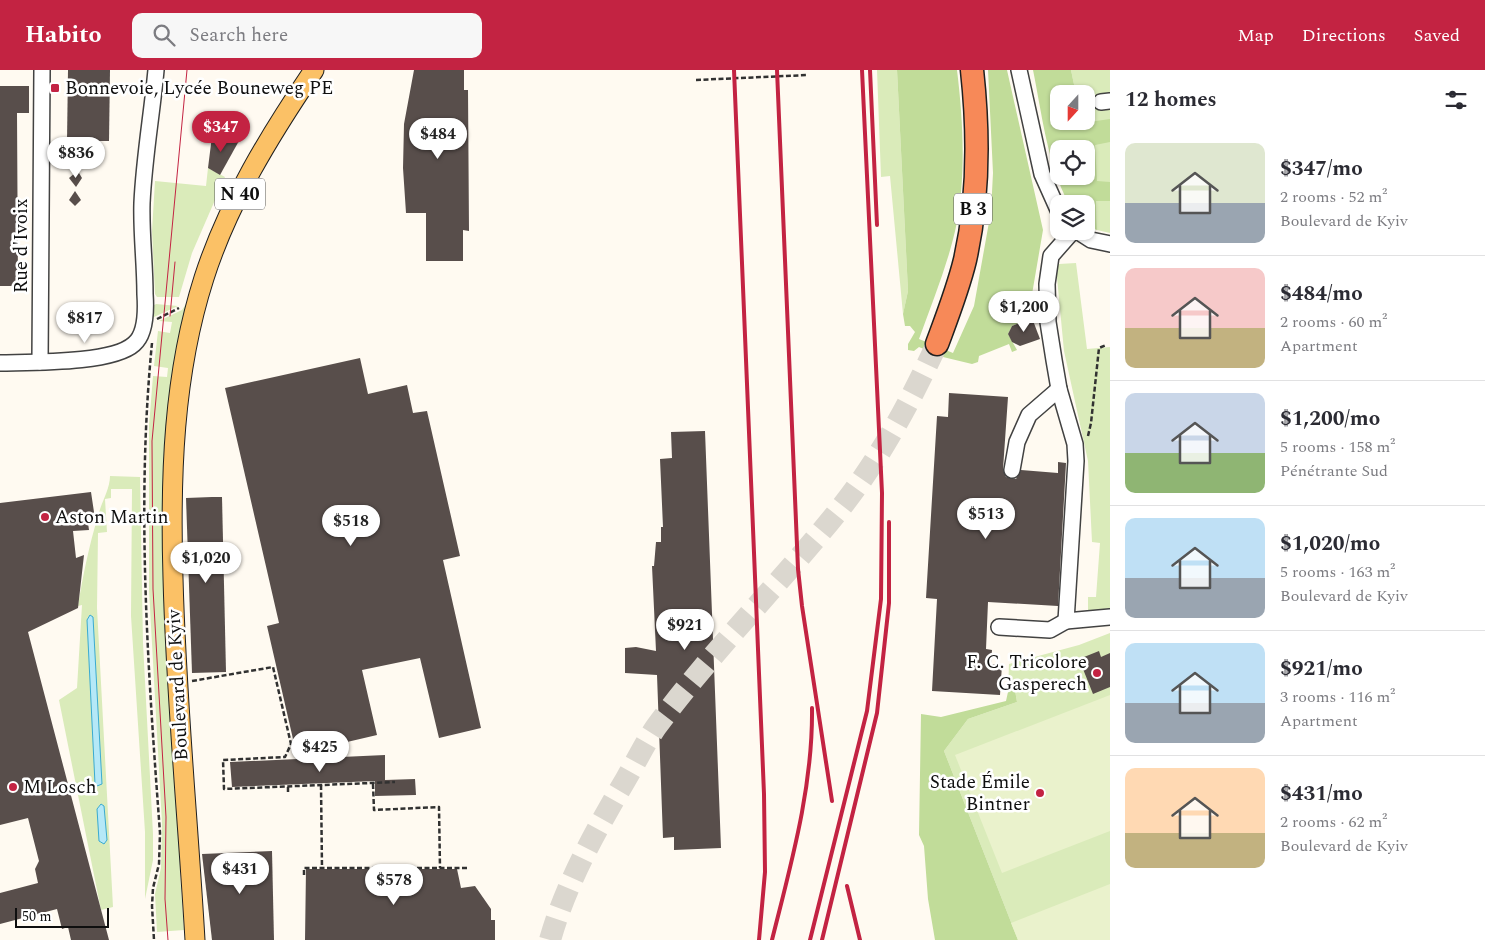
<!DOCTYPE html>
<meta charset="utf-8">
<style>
body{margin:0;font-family:Spectral,serif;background:#f7f7f7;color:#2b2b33;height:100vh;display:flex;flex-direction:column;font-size:19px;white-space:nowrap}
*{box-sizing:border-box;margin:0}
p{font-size:16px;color:#7c7c81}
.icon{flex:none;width:28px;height:28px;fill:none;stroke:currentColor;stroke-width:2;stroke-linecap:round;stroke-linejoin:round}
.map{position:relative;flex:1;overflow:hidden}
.drawer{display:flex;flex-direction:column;background:#fff;width:375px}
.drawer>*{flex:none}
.needle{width:32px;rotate:201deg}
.fabs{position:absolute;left:1050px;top:15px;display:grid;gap:10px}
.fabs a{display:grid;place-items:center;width:45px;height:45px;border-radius:10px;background:#fff;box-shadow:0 1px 4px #0004;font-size:25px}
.scale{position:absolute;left:15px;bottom:12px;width:94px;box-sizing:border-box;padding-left:5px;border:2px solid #0f0f0f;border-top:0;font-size:14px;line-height:18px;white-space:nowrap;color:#0f0f0f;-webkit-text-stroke:4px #fff;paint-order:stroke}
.price{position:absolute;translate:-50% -42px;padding:0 11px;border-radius:18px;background:#fff;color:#222;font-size:16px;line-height:32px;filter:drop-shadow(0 1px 2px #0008)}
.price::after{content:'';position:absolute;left:50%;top:30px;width:15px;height:11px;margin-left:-8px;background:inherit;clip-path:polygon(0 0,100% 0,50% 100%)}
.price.on{background:#c32342;color:#fff}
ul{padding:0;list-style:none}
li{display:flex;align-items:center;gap:15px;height:125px;padding:0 15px}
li+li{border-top:1px solid #e1e1e2}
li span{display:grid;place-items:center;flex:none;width:140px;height:100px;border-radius:10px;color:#555}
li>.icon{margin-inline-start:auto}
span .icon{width:60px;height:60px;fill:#fffc;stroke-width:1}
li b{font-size:21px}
h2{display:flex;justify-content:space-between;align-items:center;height:60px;padding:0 15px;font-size:21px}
header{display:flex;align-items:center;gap:30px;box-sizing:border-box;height:70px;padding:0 25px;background:#c32342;color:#fff}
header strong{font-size:24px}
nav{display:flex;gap:28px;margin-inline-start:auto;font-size:18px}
.search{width:350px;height:45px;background:#f7f7f7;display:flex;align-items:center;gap:12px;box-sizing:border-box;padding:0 18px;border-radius:10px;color:#7c7c81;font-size:19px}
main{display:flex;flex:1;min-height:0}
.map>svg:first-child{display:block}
</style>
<header>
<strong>Habito</strong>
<div class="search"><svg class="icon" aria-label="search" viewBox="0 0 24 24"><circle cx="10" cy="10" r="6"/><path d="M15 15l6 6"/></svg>Search here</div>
<nav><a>Map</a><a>Directions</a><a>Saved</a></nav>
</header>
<main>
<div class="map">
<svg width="1110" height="870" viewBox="0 0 1110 870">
<rect width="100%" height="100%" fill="#fffaf1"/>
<g fill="#daebba">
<polygon points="877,0 897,0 908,221 903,244 890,106 881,107"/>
<polygon points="1071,0 1110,0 1110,163 1097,160 1096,131 1081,51 1086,51 1086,24 1076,24"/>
<polygon points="208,98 225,107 192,183 179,227 157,227 155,224 152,161 155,111 206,116"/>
<polygon points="1076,193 1087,279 1110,277 1110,540 1088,541 1088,527 1096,527 1100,473 1092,472 1088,391 1064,281 1056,197 1059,194"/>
<polygon points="188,231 174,309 180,805 184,860 157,862 155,824 161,798 162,753 149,520 149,356 153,306 167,307 168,298 154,296 158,261 170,263 172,252 159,251 182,240"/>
<polygon points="156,234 178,236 154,247 152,252 153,236"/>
<path d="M110 406 140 407 143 573 153 764V790L145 829V762L131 546 132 419H111V428L105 429 107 462 98 463 97 538 113 837 101 840 59 630 77 618 82 535 78 536C83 505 89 476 98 446 101 433 110 419 110 406Z"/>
<polygon points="1110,563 1110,870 1018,870 944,681 968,649 1017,632 1015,620 1008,622 1009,594 1079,575"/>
</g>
<g fill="#c1dc99" fill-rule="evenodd">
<path d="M897 0H957C963 49 966 103 957 152 949 192 933 230 919 269L953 283 974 236 991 141 993 103 988 0H1007L1043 160 1030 236 1019 253 1012 256 1008 264 1017 280 1012 282 1009 274 979 286 978 292 972 294 943 287 919 277 914 281 908 280V274L915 262 910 256H905L903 244 908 221Z"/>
<path d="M1033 0H1071L1076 24H1059V51L1082 53 1110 49V72L1095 75 1097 111 1110 112V131H1096L1097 160 1086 156V134H1069C1047 93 1042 44 1033 0ZM1059 79H1086V106H1059Z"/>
<polygon points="1015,620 1017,632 968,649 944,681 1018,870 935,870 928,829 924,776 919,765 921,644 941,647 1006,631 1008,622"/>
</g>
<g fill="#eaf2cc">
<polygon points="1110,625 1110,761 1002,803 955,685"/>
<polygon points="1110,814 1110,870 1018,870 1011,853"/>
</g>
<g fill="#b5e8f7" stroke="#3aaad0">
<polygon points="90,545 93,547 102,714 97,716 95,714 87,550"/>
<polygon points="101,734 104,736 107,770 104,774 99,771 97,739"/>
</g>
<g fill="#584e4b">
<polygon points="68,0 110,0 109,71 67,71"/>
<polygon points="414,0 464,0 464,20 468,20 469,161 463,160 463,191 426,191 426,143 406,143 403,98 404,54"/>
<polygon points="0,16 29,16 29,43 17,43 18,216 0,216"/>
<polygon points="212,66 240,69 220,105 208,98"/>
<polygon points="75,103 79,103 82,108 76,117 69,108"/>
<polygon points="75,121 81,130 75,136 69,130"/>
<polygon points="1032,248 1040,269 1020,276 1012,272 1008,264 1012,256"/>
<polygon points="360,288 368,324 407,315 413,343 427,341 460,486 443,490 481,658 439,668 420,588 362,600 377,665 300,683 296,668 293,669 267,556 279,553 225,318"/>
<polygon points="949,323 1008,327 1003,399 1006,407 1016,409 1021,400 1058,403 1058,392 1066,393 1058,536 988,532 986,579 992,580 991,594 1002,595 1000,625 932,621 937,529 926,528 937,346 948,347"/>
<polygon points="705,361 721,778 674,780 674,767 663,768 657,605 625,603 625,578 636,577 656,581 652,496 654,496 656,472 661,472 661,457 663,457 660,389 672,388 671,362"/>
<polygon points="91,422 94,442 88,453 89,460 73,461 76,488 84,485 78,538 28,562 109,870 71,870 68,857 62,859 57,839 0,854 0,823 38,813 35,799 39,791 28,748 0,755 0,433"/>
<polygon points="212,427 222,427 226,602 192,603 186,428"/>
<polygon points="1099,581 1101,587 1110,583 1110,617 1093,624 1079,589"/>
<polygon points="385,685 385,710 415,709 416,725 375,726 375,711 232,717 230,692"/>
<polygon points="272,781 274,870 212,870 202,784"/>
<polygon points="306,799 457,799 461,818 475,816 491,839 491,850 495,850 495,870 305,870"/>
</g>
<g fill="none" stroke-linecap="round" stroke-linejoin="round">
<path stroke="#dbd7cf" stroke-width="22" stroke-dasharray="22 11" stroke-linecap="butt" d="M550 870C566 813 596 760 626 709 636 692 645 673 656 657 712 581 780 514 839 440 880 389 910 332 937 274"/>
<g stroke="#424242" stroke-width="18">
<g id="minor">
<polyline points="1019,0 1042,104 1059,142"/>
<polyline points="1101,32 1110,31"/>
<polyline points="1073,161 1051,186 1047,214 1048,252 1054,290 1059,319 1075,374 1076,391 1066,551 1110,547"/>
<polyline points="1077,161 1091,170 1110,174"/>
<polyline points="40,292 42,0"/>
<path d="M0 293C30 292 112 294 134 274 146 264 146 239 145 224 145 193 141 163 142 133 144 88 152 44 156 0"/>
<polyline points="1012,400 1017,372 1029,345 1059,319"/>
<polyline points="999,557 1050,560 1066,551"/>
</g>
</g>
<g stroke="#202020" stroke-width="21">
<path id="major" d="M195 870C188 749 176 629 173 508 170 407 173 305 204 208 228 133 270 65 314 0"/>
</g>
<g stroke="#202020" stroke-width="25">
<path id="highway" d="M937 274C947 247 958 219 965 190 979 128 979 64 972 0"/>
</g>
<g stroke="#313131" stroke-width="2.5" stroke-dasharray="5 2.5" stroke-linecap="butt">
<polyline points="696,10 808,5"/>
<polyline points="157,249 179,238"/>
<path d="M152 273C136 436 148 601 160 763L159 794 153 818 152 836 154 870"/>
<polyline points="1088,366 1091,353 1099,278 1106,275"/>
<polyline points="192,611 273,597 291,674 285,687 223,690 224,719 395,712"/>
<polyline points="373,714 374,740 439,737 440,798"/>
<polyline points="321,715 322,798"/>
<polyline points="288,717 288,723"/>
<polyline points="304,805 304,798 469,798"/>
</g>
<use href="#minor" stroke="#fff" stroke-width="15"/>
<use href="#major" stroke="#fbc166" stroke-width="19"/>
<use href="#highway" stroke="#f78958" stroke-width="22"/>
<g stroke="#c32342" stroke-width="1">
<polyline points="170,246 175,192"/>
<polyline points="168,870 165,829 166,747 153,519 152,371 187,0"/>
</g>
<g stroke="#c32342" stroke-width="4">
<polyline points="734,0 764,724 765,802 759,870"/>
<polyline points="777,0 798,499 802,536 832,731"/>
<polyline points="870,0 877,155"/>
<polyline points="847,816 860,870"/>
<path d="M772 870C791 794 813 717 812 638"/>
<polyline points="810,870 867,641 881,529 882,423 862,0"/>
<polyline points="822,870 877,643 889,533 889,452"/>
</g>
</g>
<g fill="#c32342" stroke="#fff" stroke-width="2">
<rect x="50" y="13" width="10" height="10" rx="2.5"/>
<circle cx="45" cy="447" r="5"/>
<circle cx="1097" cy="603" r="5"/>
<circle cx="13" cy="717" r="5"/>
<circle cx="1040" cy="723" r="5"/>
</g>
<g text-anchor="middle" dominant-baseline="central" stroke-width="5" stroke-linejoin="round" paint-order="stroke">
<g fill="#fff" stroke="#575757" stroke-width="1">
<rect x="215" y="108.5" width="50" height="31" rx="4"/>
<rect x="954" y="123.5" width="38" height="31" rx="4"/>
</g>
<g font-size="18" font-weight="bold" fill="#0f0f0f">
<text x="240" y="124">N 40</text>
<text x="973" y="139">B 3</text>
</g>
<g font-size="19" fill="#0f0f0f" stroke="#fff" text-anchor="start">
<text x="65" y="18">Bonnevoie, Lycée Bouneweg PE</text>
<text x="55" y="447">Aston Martin</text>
<text x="1087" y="592" text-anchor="end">F. C. Tricolore<tspan x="1087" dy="22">Gasperech</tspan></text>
<text x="1030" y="712" text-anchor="end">Stade Émile<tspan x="1030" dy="22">Bintner</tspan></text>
<text x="23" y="717">M Losch</text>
</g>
<g font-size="19" fill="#0f0f0f" stroke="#fff">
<text transform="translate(21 176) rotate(-90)">Rue d'Ivoix</text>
<text transform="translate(178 615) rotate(-93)">Boulevard de Kyiv</text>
</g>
</g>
</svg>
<div class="fabs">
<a><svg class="needle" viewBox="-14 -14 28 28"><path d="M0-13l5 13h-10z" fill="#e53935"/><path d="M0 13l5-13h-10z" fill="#7c7c81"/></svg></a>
<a><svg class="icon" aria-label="locate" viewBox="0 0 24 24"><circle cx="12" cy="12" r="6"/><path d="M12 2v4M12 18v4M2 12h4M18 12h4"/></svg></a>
<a><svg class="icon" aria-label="layers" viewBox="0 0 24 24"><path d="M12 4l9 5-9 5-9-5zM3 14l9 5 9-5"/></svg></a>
</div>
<div class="scale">50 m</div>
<b class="price on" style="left:221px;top:83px">$347</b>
<b class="price" style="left:438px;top:90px">$484</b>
<b class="price" style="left:76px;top:109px">$836</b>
<b class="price" style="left:1024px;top:263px">$1,200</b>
<b class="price" style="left:85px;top:274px">$817</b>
<b class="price" style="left:986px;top:470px">$513</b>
<b class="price" style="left:351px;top:477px">$518</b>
<b class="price" style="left:206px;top:514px">$1,020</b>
<b class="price" style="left:685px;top:581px">$921</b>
<b class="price" style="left:320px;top:703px">$425</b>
<b class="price" style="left:240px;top:825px">$431</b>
<b class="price" style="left:394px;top:836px">$578</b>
</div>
<section class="drawer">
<h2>12 homes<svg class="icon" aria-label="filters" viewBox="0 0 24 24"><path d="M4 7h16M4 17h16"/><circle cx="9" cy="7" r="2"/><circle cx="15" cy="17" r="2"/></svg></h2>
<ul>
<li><span style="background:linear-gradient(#dfe7d0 60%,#9aa5b1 0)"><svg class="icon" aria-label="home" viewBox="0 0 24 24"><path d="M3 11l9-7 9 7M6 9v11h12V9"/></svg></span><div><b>$347/mo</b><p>2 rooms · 52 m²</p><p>Boulevard de Kyiv</p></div></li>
<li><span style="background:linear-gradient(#f6c9c9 60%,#c2b280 0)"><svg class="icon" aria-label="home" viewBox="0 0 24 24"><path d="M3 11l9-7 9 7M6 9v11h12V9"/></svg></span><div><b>$484/mo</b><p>2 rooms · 60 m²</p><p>Apartment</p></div></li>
<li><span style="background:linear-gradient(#c9d6e8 60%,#8fb573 0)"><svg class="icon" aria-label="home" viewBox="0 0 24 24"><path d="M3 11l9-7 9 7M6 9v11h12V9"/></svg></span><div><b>$1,200/mo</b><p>5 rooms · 158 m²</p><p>Pénétrante Sud</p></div></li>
<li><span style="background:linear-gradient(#bfe0f5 60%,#9aa5b1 0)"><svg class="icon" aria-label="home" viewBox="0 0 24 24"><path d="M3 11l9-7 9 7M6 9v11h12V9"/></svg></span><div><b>$1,020/mo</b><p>5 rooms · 163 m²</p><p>Boulevard de Kyiv</p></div></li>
<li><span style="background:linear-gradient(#bfe0f5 60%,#9aa5b1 0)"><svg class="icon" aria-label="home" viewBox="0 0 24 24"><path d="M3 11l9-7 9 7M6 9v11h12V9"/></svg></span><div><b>$921/mo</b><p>3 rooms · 116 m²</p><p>Apartment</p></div></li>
<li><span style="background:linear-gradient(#ffd9b3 65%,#c2b280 0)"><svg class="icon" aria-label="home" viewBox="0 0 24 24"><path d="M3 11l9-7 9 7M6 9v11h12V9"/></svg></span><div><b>$431/mo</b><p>2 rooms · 62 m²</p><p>Boulevard de Kyiv</p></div></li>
</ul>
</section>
</main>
